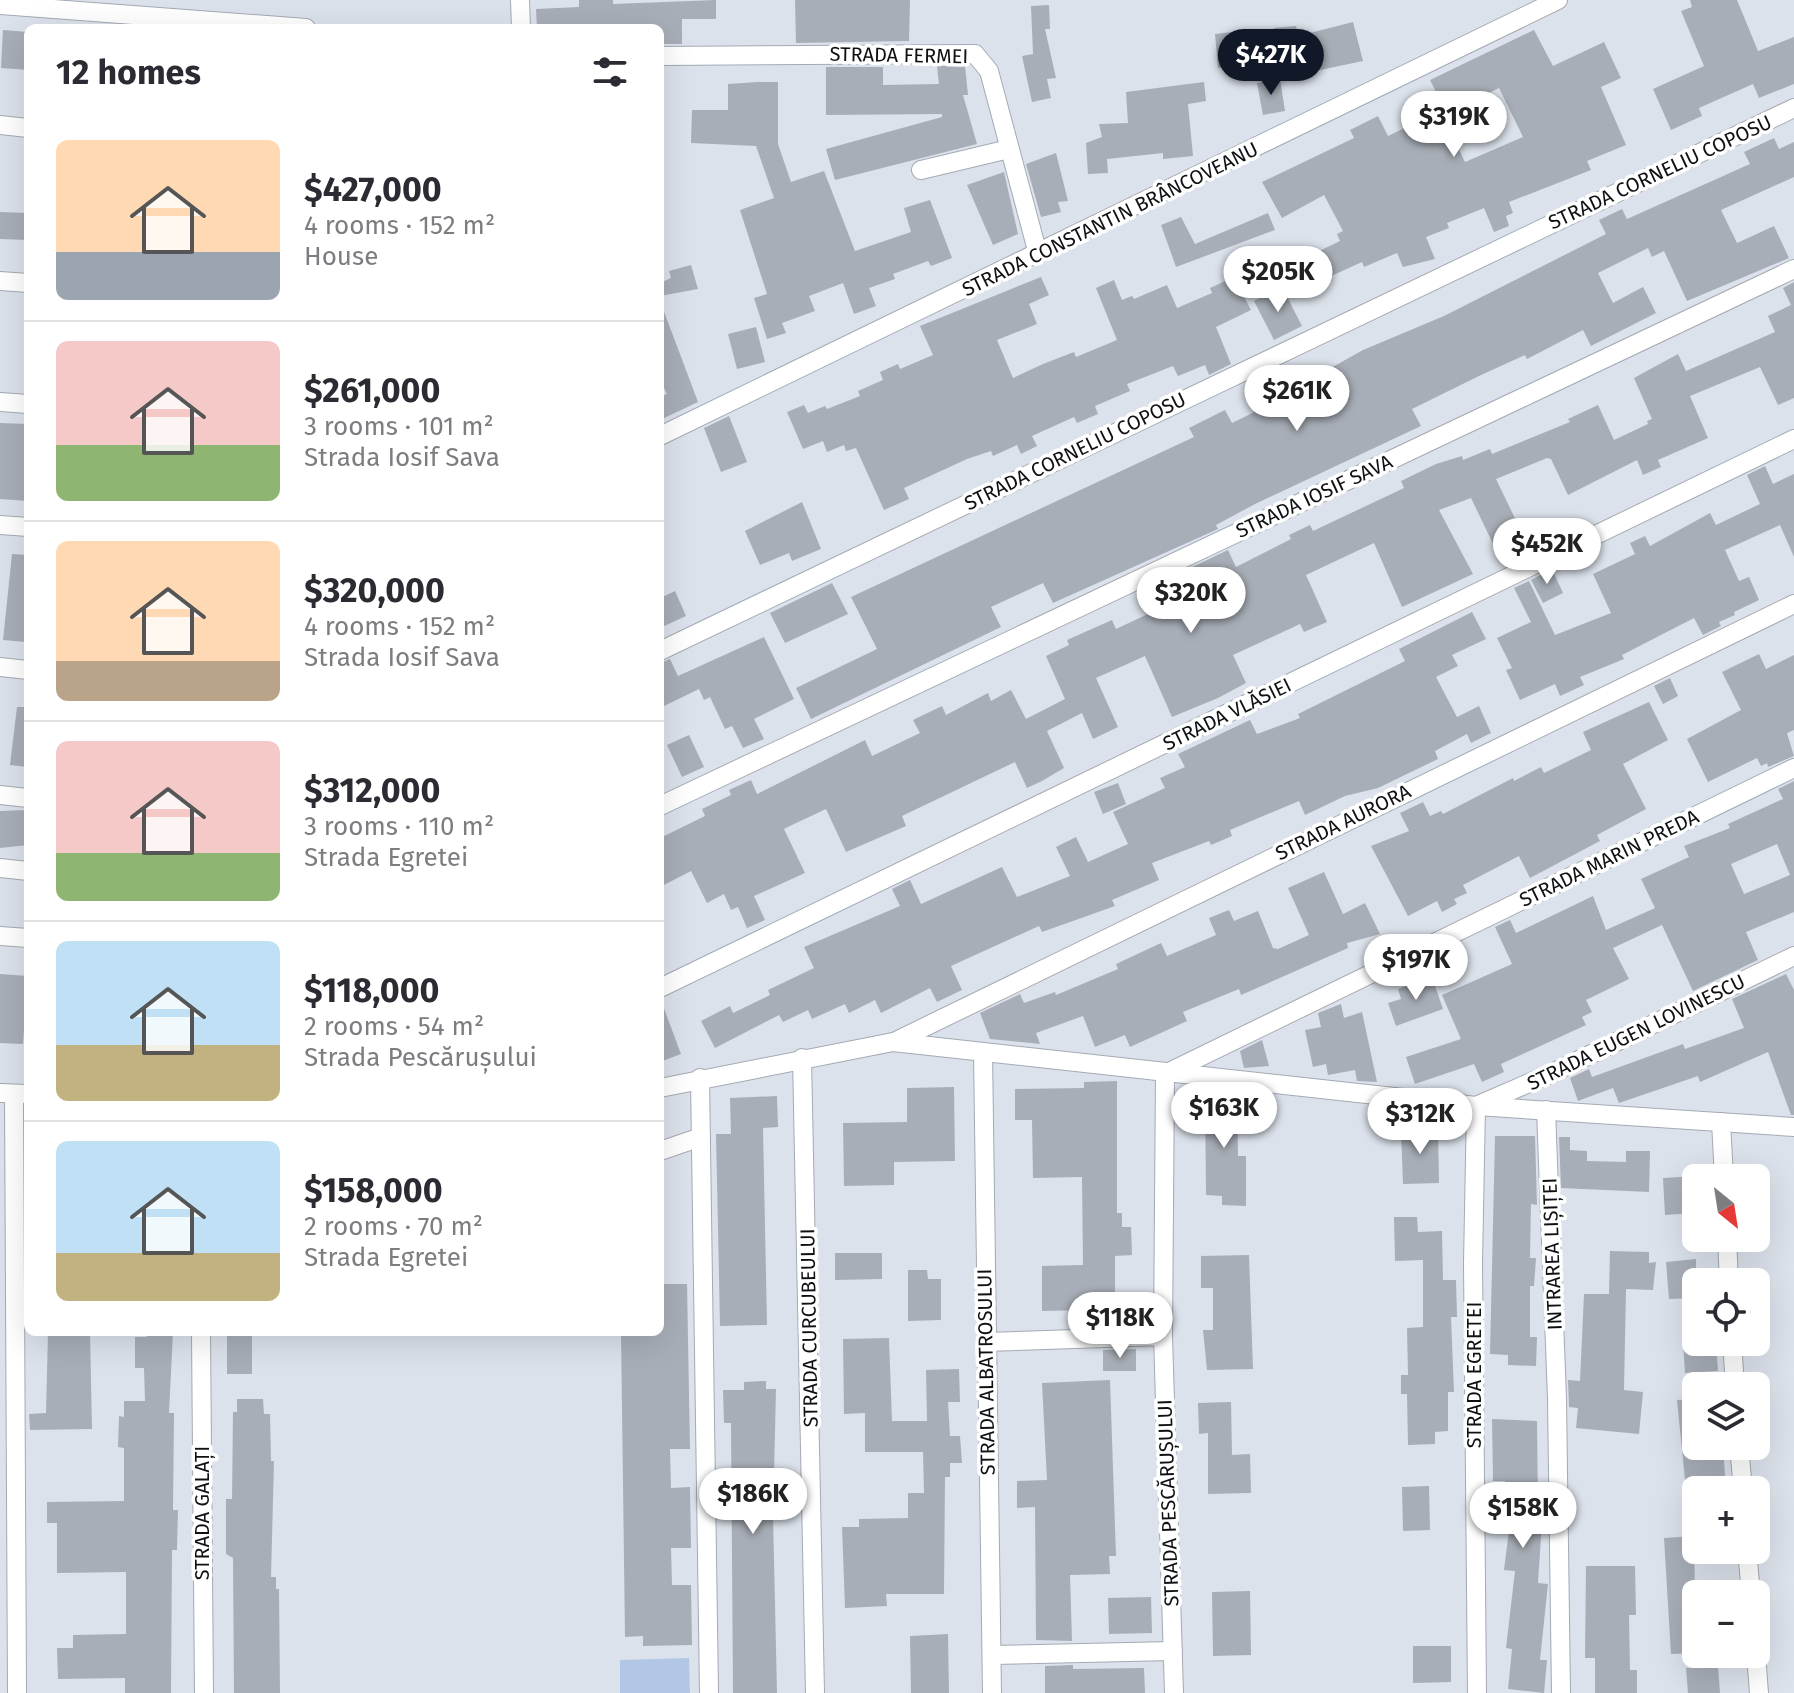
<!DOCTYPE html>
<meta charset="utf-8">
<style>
body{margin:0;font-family:"Fira Sans",sans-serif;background:#f2f2f3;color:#2b2b33;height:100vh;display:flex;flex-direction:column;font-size:30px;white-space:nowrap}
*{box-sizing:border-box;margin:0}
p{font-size:26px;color:#7c7c81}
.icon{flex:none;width:44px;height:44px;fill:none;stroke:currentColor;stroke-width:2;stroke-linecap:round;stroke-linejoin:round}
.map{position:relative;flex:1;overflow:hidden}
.drawer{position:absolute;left:24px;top:24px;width:640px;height:1312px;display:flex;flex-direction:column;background:#fff;border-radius:12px;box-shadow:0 8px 32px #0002}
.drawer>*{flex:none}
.needle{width:52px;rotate:150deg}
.tools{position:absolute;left:1682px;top:1164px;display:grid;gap:16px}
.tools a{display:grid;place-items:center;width:88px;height:88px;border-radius:12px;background:#fff;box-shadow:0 8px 32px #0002;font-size:40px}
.price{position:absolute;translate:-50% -68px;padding:0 18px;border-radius:28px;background:#fff;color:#222;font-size:26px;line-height:52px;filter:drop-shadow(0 2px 4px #0008)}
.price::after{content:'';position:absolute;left:50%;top:48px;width:24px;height:18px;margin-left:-12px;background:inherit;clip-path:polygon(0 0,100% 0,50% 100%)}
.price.on{background:#111827;color:#fff}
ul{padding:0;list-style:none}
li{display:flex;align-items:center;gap:24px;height:200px;padding:0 32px}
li+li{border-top:2px solid #e1e1e2}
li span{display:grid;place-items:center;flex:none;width:224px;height:160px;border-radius:12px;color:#555}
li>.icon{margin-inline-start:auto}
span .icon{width:96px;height:96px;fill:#fffc;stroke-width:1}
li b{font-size:34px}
h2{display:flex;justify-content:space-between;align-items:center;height:96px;padding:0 32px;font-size:34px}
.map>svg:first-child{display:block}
</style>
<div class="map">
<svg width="1794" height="1693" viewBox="0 0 1794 1693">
<rect width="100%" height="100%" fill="#dce2eb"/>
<polygon fill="#b2c7e6" points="689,1658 690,1693 620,1693 620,1660"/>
<g fill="#a8aeb7" fill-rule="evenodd">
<polygon points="579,0 613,0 613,4 716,0 716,19 682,19 682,44 663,44 660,28 537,28 536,9 579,7"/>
<polygon points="795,0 910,0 909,41 796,43"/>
<polygon points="1690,0 1737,0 1758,51 1794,37 1794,84 1759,98 1753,84 1699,108 1702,116 1671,130 1653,89 1704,66 1681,11 1692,7"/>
<polygon points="1049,5 1050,29 1045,29 1056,78 1047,79 1051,98 1032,102 1022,56 1033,54 1031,6"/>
<polygon points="1353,22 1363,61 1282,78 1274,28 1296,26 1298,36"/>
<polygon points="3,30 28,32 28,70 1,68"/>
<polygon points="1534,30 1553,66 1604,42 1621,78 1601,87 1626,145 1587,161 1591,170 1509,202 1513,213 1506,216 1509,226 1494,232 1484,208 1447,223 1449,228 1426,237 1435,259 1403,267 1397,253 1364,267 1362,262 1296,292 1284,268 1340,241 1337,234 1343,231 1324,195 1282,218 1262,182 1354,138 1350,130 1378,116 1388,136 1440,111 1465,162 1523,137 1499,88 1447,114 1430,80"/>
<polygon points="1240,31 1244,65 1218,68 1215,34"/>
<polygon points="937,66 965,66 968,95 963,95 977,144 835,180 826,149 942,117 942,114 826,115 826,67 883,67 883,85 939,84"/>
<polygon points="1280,79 1285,111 1263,115 1257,83"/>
<polygon points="757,82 778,82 778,144 791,182 824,171 855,251 911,232 904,208 930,200 952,258 931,266 928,261 893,274 895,279 869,288 876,306 854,314 843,283 809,296 815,311 782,323 786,333 767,339 754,298 767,294 740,210 774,198 756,146 691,143 692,110 728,110 728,84"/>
<polygon points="1204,82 1206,101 1188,104 1193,156 1163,159 1163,153 1107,159 1108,173 1088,174 1086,143 1102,137 1099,124 1128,123 1126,92"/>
<polygon points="1774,138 1779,149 1794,142 1794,177 1721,210 1737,243 1774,226 1789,258 1687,301 1664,251 1652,257 1648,248 1598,273 1613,303 1643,287 1656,313 1591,346 1583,330 1527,359 1525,355 1479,376 1412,409 1421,426 1255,504 1216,525 1218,529 1053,603 1043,583 991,607 1001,627 811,719 796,688 877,649 851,597 1194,437 1189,428 1225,410 1232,423 1331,374 1329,369 1363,350 1444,316 1606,234 1599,220 1622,209 1627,219 1750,164 1744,152"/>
<polygon points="1056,153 1068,201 1058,202 1061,212 1041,217 1026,164"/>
<polygon points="1004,172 1018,234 993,245 967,185"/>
<polygon points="0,212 28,213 28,240 0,239"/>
<polygon points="1268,213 1275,230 1176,267 1161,225 1181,217 1195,244"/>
<polygon points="691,265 698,289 660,296 660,283 671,278 669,271"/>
<polygon points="1041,277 1049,295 1029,304 1037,324 997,340 1013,378 1043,364 1074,352 1076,357 1117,340 1096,288 1114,280 1122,300 1132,296 1134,299 1167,285 1177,308 1212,293 1210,288 1234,277 1251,310 1216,327 1231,364 1209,375 1205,365 1178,376 1173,366 1127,384 1130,391 1095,406 1098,414 1077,423 1074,417 1032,436 1037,446 1021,454 1017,445 993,456 991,451 967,459 904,488 909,499 884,510 856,448 846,451 844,445 827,452 823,441 803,449 787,412 804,405 808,413 825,406 827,409 860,396 858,391 883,380 880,372 898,364 900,369 933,355 920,326"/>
<polygon points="1794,282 1794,398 1778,405 1760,367 1690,396 1708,438 1658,460 1661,467 1643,475 1637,460 1568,495 1551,459 1547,458 1496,479 1524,537 1496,550 1471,498 1439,510 1473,574 1402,607 1374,543 1306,575 1327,622 1304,632 1300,624 1233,655 1246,683 1218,698 1172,717 1145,656 1096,678 1118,727 1093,739 1082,713 1047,731 1064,768 1042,781 1027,788 1015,762 902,816 906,826 846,852 826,809 794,824 784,829 805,873 754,896 765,920 747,928 738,907 731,910 724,894 707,903 691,871 660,887 660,838 705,816 702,809 731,795 729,790 751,780 757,794 865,740 872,756 920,733 913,720 942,706 946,715 988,693 991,701 1011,690 1026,719 1065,699 1046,656 1069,645 1067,640 1112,620 1116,629 1148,614 1141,599 1189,577 1186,570 1228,550 1236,567 1291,539 1289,535 1310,525 1313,531 1404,488 1401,481 1436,464 1462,456 1463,460 1490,449 1492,454 1570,422 1568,419 1598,405 1614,440 1648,424 1647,421 1652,419 1634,378 1678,354 1686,371 1775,332 1768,316 1791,305 1783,288"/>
<polygon points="1282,287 1302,326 1274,340 1254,301"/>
<polygon points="660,301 698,402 660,420 660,397 667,394 660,380"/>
<polygon points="756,327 765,362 737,369 728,334"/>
<polygon points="729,416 747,462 721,472 704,428"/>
<polygon points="0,423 28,424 28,501 0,499"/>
<polygon points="1765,466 1773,484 1794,474 1794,557 1780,525 1725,550 1739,581 1749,577 1759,600 1734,612 1735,615 1719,622 1721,626 1703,635 1694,618 1622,655 1624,659 1580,677 1584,685 1560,696 1555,684 1520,700 1506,670 1512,668 1497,638 1531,622 1514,588 1529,581 1555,635 1611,613 1593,574 1635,554 1630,543 1645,536 1650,546 1710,513 1716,525 1760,504 1747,475"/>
<polygon points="802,502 821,549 792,561 789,553 760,565 745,531"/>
<polygon points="12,554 28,555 26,642 3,640"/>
<polygon points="1552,569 1563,593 1543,603 1531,580"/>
<polygon points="832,583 848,614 785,643 770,613"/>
<polygon points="675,591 686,616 660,628 660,598"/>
<polygon points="1472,612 1486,639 1452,655 1458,666 1436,677 1457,717 1479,706 1491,733 1471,743 1467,734 1435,751 1438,759 1378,788 1345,796 1305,815 1299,801 1230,830 1232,836 1211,845 1209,841 1152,863 1159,880 1112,900 1115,906 1042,932 1039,926 951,966 962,990 937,1002 930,988 881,1013 875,1000 849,1013 845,1004 812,1019 808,1010 783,1022 779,1015 715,1048 701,1021 730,1006 733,1013 770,995 768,990 814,968 804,947 900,906 892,889 910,880 921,904 1002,867 1017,897 1070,876 1056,847 1076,837 1088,862 1128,844 1113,812 1165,788 1160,778 1185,767 1178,754 1250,720 1257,734 1300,718 1298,714 1405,661 1399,649"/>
<polygon points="764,637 794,699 754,719 764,739 743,748 732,726 725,729 710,697 704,700 699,689 660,708 660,663 670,659 678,676"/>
<polygon points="1759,654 1766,669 1794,655 1794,730 1787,733 1794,756 1768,767 1767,763 1761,766 1757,758 1708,782 1687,739 1741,710 1722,672"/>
<polygon points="1670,678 1678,696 1663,704 1654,686"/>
<polygon points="1649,702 1668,740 1623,764 1646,809 1597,835 1600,841 1530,878 1519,856 1463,885 1467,893 1454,899 1457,904 1442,912 1437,901 1408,916 1371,846 1409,831 1400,813 1423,802 1430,816 1441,811 1443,814 1513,778 1514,781 1541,767 1544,773 1591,750 1583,732"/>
<polygon points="17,707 28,707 28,767 10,765"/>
<polygon points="689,735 704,767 682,777 667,745"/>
<path d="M1794 781V912L1746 932 1758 960 1693 991 1662 925 1613 948 1629 979 1586 1000 1592 1012 1582 1017 1586 1025 1501 1064 1504 1072 1482 1082 1474 1064 1415 1084 1406 1057 1461 1039 1442 995 1512 964 1495 927 1510 920 1516 933 1593 896 1606 930 1655 908 1641 879 1689 857 1684 846 1730 828 1728 824 1783 799 1778 789ZM1777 844 1790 875 1744 894 1731 864Z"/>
<polygon points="1118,783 1126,804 1103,814 1094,792"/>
<polygon points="28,810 28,845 0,848 0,811"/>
<polygon points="1324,872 1343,914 1365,903 1380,934 1347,943 1348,948 1241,995 1239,989 1183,1012 1187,1021 1130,1047 1125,1035 1095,1047 1083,1016 1036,1033 1040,1044 990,1039 980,1013 1020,994 1024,1003 1055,992 1056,995 1118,969 1116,964 1161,943 1167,956 1216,935 1209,918 1229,910 1234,921 1258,911 1273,948 1278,949 1309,935 1288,888"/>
<polygon points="0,974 28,976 23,1044 0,1043"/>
<polygon points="1786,974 1794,990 1794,1115 1791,1115 1768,1052 1700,1082 1698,1076 1619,1103 1613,1088 1578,1101 1570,1078 1589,1069 1592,1077 1683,1044 1685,1049 1744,1028 1732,999"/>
<polygon points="1432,977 1443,1009 1396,1026 1388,1003 1401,999 1398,989"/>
<polygon points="662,1003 681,1054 660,1062 660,1004"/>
<polygon points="1341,1004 1344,1018 1362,1012 1377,1082 1357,1081 1355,1070 1328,1075 1326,1064 1313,1067 1305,1030 1321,1027 1318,1013"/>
<polygon points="1262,1040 1269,1066 1244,1068 1240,1051"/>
<polygon points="1117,1081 1117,1213 1122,1213 1122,1227 1131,1227 1132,1255 1115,1256 1115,1320 1085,1320 1085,1310 1042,1311 1042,1266 1083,1265 1082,1177 1033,1178 1032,1120 1015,1120 1015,1089 1084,1088 1084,1082"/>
<polygon points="954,1087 955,1161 894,1162 894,1185 844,1186 843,1123 907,1122 907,1088"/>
<polygon points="1205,1091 1237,1092 1238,1156 1246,1156 1246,1206 1222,1205 1222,1196 1206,1195"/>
<polygon points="777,1096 778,1127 763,1128 767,1325 720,1326 716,1134 731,1134 730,1098"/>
<polygon points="1438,1129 1439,1183 1403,1184 1401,1130"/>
<polygon points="1495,1136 1535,1136 1537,1205 1531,1204 1530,1258 1536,1258 1534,1286 1530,1286 1530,1337 1537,1337 1536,1366 1508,1365 1508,1355 1490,1354"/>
<polygon points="1559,1137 1570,1137 1570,1150 1587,1151 1587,1161 1626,1162 1626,1151 1650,1151 1649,1192 1561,1188"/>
<polygon points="1696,1176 1696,1213 1665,1215 1663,1178"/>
<polygon points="1394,1217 1417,1217 1418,1232 1442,1231 1443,1280 1456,1280 1457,1317 1451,1317 1454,1392 1448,1392 1448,1431 1435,1432 1435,1444 1408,1445 1407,1394 1401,1394 1401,1375 1408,1375 1407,1328 1423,1327 1423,1260 1395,1261"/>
<polygon points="1610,1251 1649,1252 1649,1263 1656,1262 1653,1290 1626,1289 1624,1390 1643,1392 1639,1434 1576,1428 1578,1408 1569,1407 1568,1380 1580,1381 1584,1294 1609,1294"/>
<polygon points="835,1253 882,1253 882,1279 835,1280"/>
<polygon points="1249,1255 1253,1369 1207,1370 1203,1330 1213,1330 1213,1288 1201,1288 1201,1256"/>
<polygon points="1696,1259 1696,1298 1669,1299 1666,1262"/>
<polygon points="908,1270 927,1270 928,1279 941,1279 941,1320 908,1321"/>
<polygon points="660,1284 687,1284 690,1449 670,1449 671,1488 690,1487 691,1548 671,1548 672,1585 691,1585 692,1645 643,1646 643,1636 625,1637 621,1332 660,1332"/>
<polygon points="48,1332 90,1332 92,1429 30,1430 29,1414 46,1413"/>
<polygon points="147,1332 173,1332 169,1413 174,1413 173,1510 178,1510 177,1550 172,1550 171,1693 125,1693 125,1678 58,1679 57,1648 73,1648 73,1635 126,1634 126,1572 57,1573 57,1523 47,1523 47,1502 124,1501 124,1448 118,1447 119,1416 124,1417 124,1401 145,1401 144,1368 135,1368 135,1337 147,1337"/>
<rect x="227" y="1332" width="25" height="42"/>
<polygon points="889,1338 892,1421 927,1421 926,1370 959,1369 960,1402 948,1402 950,1436 960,1436 962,1463 950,1463 950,1477 945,1477 944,1594 886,1594 887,1606 845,1608 842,1527 859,1527 859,1519 908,1518 908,1493 924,1493 923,1452 865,1452 865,1413 844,1414 843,1339"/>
<polygon points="1683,1342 1716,1342 1718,1371 1685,1373"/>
<polygon points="1136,1349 1136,1371 1103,1371 1103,1350"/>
<polygon points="1110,1380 1116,1556 1109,1556 1110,1574 1070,1575 1072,1641 1036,1640 1035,1507 1017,1508 1017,1481 1047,1480 1042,1383"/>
<polygon points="766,1381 766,1389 776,1389 773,1516 777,1693 733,1693 731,1423 724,1423 723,1390 744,1390 744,1382"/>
<polygon points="237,1399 263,1399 264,1414 270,1414 271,1461 274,1461 271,1577 276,1577 276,1589 279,1589 280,1693 234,1693 233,1558 226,1554 226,1499 232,1499 233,1412 237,1412"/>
<polygon points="1696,1399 1696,1446 1723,1446 1726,1490 1686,1490 1677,1400"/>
<polygon points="1231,1402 1232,1455 1250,1454 1251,1493 1208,1494 1208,1433 1199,1434 1198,1403"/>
<polygon points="1492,1419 1537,1421 1538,1506 1543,1506 1538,1583 1548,1584 1540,1660 1547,1660 1544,1693 1508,1689 1512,1649 1506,1648 1515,1571 1504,1570 1514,1491 1505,1491 1505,1481 1493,1481"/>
<polygon points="1429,1486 1430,1530 1403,1531 1402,1487"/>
<polygon points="1694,1536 1696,1653 1671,1654 1664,1538"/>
<polygon points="1586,1566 1635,1566 1636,1615 1629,1615 1630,1670 1637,1670 1637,1693 1595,1693 1595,1658 1585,1658"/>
<polygon points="1250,1591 1251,1655 1213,1656 1212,1592"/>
<polygon points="1151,1597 1152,1633 1109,1634 1108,1598"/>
<polygon points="948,1634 949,1693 911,1693 910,1636"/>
<polygon points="1413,1646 1451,1646 1451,1682 1413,1683"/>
<polygon points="1073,1665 1073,1669 1144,1668 1145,1693 1045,1693 1045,1666"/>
<polygon points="1718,1666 1720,1693 1688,1693 1686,1668"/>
</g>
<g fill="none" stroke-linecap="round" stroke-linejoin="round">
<g stroke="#a4aab3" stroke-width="20">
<g id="minor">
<polyline points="520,0 521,28"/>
<polyline points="0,5 306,28"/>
<polyline points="660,56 975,54 989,71 1038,254"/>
<polyline points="0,125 28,128"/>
<polyline points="921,170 1009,149"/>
<polyline points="0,281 28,283"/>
<polyline points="0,402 28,404"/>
<polyline points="660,436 1558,0"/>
<polyline points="0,525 28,527"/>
<polyline points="660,651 1794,108"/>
<polyline points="0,667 28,670"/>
<polyline points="0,795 28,798"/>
<polyline points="660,806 1794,269"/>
<polyline points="0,868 28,871"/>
<polyline points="0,936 28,938"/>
<polyline points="660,988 1794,439"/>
<polyline points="894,1042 1794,604"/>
<polyline points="983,1052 992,1693"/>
<polyline points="802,1058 815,1693"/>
<polyline points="700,1078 709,1693"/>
<polyline points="660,1088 893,1042 1476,1106 1794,1127"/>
<polyline points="0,1093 28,1094"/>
<polyline points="14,1094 17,1693"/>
<polyline points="1546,1110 1557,1398 1561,1693"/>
<polyline points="1721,1122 1724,1178"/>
<polyline points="660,1151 701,1137"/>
<polyline points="1727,1238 1729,1282"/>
<polyline points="201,1332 204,1693"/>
<polyline points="985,1342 1163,1336"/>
<polyline points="1732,1342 1735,1386"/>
<polyline points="1739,1446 1743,1490"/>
<polyline points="1747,1550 1751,1594"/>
<polyline points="1756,1654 1759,1693"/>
<polyline points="992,1655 1173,1651"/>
<polyline points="1174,1693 1163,1336 1165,1074 1794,768"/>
<polyline points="1477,1693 1473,1263 1476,1106 1552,1073 1794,956"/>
</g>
</g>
<use href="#minor" stroke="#fff" stroke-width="18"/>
</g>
<g text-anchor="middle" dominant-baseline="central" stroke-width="7" stroke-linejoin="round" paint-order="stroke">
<g font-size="20" fill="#0e1013" stroke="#fff">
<text transform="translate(899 55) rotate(1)">STRADA FERMEI</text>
<text transform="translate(1660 172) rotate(-25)">STRADA CORNELIU COPOSU</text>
<text transform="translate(1110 219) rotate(-26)">STRADA CONSTANTIN BRÂNCOVEANU</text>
<text transform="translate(1075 451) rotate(-26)">STRADA CORNELIU COPOSU</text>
<text transform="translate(1314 496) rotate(-25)">STRADA IOSIF SAVA</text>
<text transform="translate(1227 714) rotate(-26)">STRADA VLĂSIEI</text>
<text transform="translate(1343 822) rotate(-26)">STRADA AURORA</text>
<text transform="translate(1609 858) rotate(-26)">STRADA MARIN PREDA</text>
<text transform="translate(1636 1032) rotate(-26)">STRADA EUGEN LOVINESCU</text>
<text transform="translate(1552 1254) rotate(-92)">INTRAREA LIȘIȚEI</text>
<text transform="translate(809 1328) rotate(-91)">STRADA CURCUBEULUI</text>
<text transform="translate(986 1372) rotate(-91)">STRADA ALBATROSULUI</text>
<text transform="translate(1474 1375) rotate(-90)">STRADA EGRETEI</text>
<text transform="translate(1168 1503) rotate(-92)">STRADA PESCĂRUȘULUI</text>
<text transform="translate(202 1513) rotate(-90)">STRADA GALAȚI</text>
</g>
</g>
</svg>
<div class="tools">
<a><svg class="needle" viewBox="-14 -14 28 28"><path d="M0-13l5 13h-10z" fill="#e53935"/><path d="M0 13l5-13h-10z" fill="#7c7c81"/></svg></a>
<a><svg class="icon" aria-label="locate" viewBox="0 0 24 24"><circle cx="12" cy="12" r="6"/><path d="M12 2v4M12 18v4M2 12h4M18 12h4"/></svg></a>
<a><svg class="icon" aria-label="layers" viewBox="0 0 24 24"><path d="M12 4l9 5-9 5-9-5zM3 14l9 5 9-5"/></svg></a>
<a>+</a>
<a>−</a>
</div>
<b class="price on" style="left:1271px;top:97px">$427K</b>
<b class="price" style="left:1454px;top:159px">$319K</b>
<b class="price" style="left:1278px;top:314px">$205K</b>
<b class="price" style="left:1297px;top:433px">$261K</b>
<b class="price" style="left:1547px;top:586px">$452K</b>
<b class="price" style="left:1191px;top:635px">$320K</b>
<b class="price" style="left:1416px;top:1002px">$197K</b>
<b class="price" style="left:1224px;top:1150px">$163K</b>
<b class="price" style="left:1420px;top:1156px">$312K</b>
<b class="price" style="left:1120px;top:1360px">$118K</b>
<b class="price" style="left:753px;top:1536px">$186K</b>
<b class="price" style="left:1523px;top:1550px">$158K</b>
<section class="drawer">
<h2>12 homes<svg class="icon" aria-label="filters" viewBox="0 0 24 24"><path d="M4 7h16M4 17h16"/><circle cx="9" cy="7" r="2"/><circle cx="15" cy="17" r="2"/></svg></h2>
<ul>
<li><span style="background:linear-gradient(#ffd9b3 70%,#9aa5b1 0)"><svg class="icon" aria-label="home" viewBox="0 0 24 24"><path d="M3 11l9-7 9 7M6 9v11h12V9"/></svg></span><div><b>$427,000</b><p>4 rooms · 152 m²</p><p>House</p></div></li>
<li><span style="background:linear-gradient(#f6c9c9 65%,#8fb573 0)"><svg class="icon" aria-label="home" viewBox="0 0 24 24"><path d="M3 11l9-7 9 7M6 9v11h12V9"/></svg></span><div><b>$261,000</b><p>3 rooms · 101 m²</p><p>Strada Iosif Sava</p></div></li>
<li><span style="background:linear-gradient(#ffd9b3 75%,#b9a48a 0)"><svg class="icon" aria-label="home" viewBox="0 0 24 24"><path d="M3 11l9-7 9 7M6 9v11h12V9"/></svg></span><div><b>$320,000</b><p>4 rooms · 152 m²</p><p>Strada Iosif Sava</p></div></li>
<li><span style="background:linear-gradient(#f6c9c9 70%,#8fb573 0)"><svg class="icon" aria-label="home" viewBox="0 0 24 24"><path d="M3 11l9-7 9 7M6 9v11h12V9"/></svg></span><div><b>$312,000</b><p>3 rooms · 110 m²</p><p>Strada Egretei</p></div></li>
<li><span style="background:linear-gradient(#bfe0f5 65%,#c2b280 0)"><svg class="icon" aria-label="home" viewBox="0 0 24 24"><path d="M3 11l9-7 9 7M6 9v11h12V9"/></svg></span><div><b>$118,000</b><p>2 rooms · 54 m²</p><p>Strada Pescărușului</p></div></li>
<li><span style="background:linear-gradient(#bfe0f5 70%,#c2b280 0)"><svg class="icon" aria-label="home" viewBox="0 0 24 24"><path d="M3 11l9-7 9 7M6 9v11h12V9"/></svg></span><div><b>$158,000</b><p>2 rooms · 70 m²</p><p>Strada Egretei</p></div></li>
</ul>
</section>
</div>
